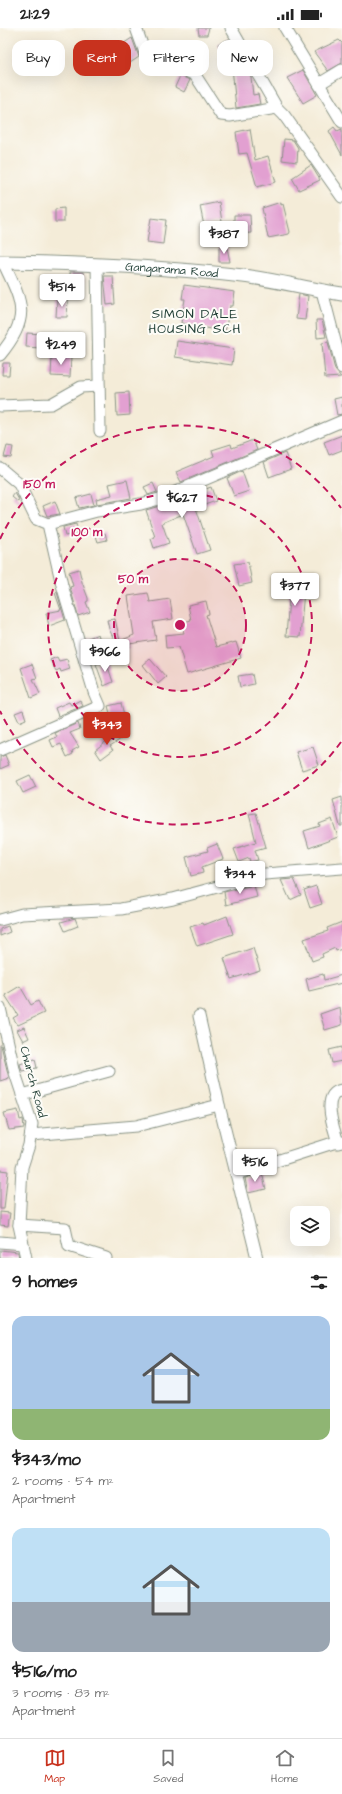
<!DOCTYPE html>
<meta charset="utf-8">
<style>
body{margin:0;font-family:"Architects Daughter",sans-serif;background:#f6f6f6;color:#222;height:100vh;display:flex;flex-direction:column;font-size:15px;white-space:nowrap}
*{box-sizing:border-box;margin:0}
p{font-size:13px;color:#767676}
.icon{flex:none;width:22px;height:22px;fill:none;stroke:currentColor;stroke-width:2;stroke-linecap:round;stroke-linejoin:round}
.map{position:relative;height:1230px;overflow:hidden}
.panel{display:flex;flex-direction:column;background:#fff;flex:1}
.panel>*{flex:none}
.guide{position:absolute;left:12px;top:12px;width:318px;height:36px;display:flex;gap:8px}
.tools{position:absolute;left:290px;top:1178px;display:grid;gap:8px}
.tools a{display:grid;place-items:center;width:40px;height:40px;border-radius:8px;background:#fff;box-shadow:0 4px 16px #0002;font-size:20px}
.price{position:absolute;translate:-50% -34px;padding:0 9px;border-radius:4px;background:#fff;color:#222;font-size:13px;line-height:26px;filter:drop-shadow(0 1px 2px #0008)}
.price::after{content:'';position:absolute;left:50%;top:24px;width:12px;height:9px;margin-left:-6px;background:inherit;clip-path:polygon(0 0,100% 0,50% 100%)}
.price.current{background:#c8321e;color:#fff}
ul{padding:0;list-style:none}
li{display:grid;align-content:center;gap:8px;height:212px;padding:0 12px}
li span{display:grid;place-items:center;height:124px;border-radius:12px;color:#555}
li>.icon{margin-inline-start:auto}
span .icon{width:72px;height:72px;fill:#fffc;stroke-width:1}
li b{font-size:17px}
h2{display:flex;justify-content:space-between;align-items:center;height:48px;padding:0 12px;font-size:17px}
.chip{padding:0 14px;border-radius:12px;background:#fff;box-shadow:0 4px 16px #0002;font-size:14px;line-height:36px}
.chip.current{background:#c8321e;color:#fff}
.status{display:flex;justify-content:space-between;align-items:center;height:28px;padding:0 20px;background:#fff;direction:ltr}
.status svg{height:11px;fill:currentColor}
.tabs{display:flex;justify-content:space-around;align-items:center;height:56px;border-top:1px solid #e0e0e0;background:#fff;font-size:11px;color:#767676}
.tabs a{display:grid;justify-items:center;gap:2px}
.tabs .current{color:#c8321e}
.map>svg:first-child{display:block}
</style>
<div class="status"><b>21:29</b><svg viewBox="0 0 49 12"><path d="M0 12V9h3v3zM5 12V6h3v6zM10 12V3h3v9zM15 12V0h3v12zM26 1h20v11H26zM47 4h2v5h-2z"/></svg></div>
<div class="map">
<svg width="342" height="1230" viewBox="0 0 342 1230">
<rect width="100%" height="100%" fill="#fdfcf7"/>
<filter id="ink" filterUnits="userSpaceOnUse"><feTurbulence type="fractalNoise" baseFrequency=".025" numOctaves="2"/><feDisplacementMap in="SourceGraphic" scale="8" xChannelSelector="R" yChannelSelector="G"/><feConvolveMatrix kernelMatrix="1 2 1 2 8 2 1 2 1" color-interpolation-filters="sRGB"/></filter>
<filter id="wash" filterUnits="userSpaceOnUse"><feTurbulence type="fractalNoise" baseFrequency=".012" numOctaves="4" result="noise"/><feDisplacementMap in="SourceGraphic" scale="16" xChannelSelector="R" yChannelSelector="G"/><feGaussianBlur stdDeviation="0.9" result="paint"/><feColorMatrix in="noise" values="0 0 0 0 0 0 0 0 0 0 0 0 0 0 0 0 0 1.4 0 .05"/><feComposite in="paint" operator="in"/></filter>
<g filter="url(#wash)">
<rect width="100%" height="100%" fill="#f4ecd8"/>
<g id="blocks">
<g fill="#e2a0d1">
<polygon points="198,0 209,0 207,7 199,7"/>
<polygon points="132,10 139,29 124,39 115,21"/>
<polygon points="229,11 233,21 223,26 218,16"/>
<polygon points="339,12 342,15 342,35 328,43 314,24"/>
<polygon points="245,38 251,49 253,67 258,66 260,76 236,80 232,39"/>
<polygon points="303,42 317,67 303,75 287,50"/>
<polygon points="180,48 190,52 184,64 175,59"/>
<polygon points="334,99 337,103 342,101 342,127 329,103"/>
<polygon points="250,101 255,132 268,128 276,154 257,159 247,125 239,126 236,104"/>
<polygon points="284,111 293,112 298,120 297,134 282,132"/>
<polygon points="311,137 320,152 299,162 292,150"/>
<polygon points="219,174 222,194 204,198 200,178"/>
<polygon points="281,174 281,177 283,176 290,204 289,206 268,210 262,180"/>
<polygon points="64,180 64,194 55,194 55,181"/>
<polygon points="234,187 250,187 251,205 234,206"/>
<polygon points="151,190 166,192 163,216 147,214"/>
<polygon points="219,219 227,219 230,234 219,234"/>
<polygon points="70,244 83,244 84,263 71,263"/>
<polygon points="104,248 113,248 115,276 107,277"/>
<polygon points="184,257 235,264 233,278 230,278 225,304 181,295 185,271 182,271"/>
<polygon points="299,266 308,268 305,292 296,291"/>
<polygon points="57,271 68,272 67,289 56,289"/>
<polygon points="316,292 322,292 326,309 317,310"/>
<polygon points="27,305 42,306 41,320 26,319"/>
<polygon points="177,313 234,321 232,337 175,329"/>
<polygon points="328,314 335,342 341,349 325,350 322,315"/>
<polygon points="52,328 71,329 70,349 51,348"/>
<polygon points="3,335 10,335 9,347 2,347"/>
<polygon points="129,364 130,387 117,388 116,365"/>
<polygon points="342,369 342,386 337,387 334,371"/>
<polygon points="342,407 342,422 329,427 324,414"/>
<polygon points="253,412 257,422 181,454 176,444 214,428 212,422 231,416 232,420"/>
<polygon points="7,418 13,419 11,430 4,429"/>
<polygon points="285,425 291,441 269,449 264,434"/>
<polygon points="242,443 249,463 234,468 227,450"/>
<polygon points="127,452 131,470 97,476 96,471 112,467 109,456"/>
<polygon points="153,455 157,464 148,467 144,459"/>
<polygon points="211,459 216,473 196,480 210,522 197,526 183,486 162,495 169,515 154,520 151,511 155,509 146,482 163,477 163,480 187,470 187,468"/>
<polygon points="15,465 19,472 18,474 12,469"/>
<polygon points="91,466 94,477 79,480 76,470"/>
<polygon points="55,473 60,486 47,488 43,478"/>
<polygon points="76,496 78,505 65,508 63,499"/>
<polygon points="105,505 107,512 98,514 96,508"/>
<polygon points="248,534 252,555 239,558 234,536"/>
<polygon points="79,541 82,554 88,570 88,573 86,574 90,584 78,588 70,559 73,558 69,544"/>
<polygon points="289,545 300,546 299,563 304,563 300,609 286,608 290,558 288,558"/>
<polygon points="57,564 65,592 49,598 46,585 61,582 55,565"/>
<polygon points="148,565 150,574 170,571 173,591 153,594 156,612 129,616 130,619 119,624 117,618 115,618 116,615 109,601 107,592 115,591 120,613 134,607 128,568"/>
<polygon points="206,573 209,586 206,587 216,619 236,614 241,630 187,646 179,619 166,620 165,607 184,605 181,595 191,592 188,577"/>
<polygon points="98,606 104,625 97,627 94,620 90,622 86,611"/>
<polygon points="57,629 59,633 67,631 70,641 61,644 60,641 56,643 50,632"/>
<polygon points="150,631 166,649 158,656 143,637"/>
<polygon points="106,633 113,654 104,658 96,636"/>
<polygon points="32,636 37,650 33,651 40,666 31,670 21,640"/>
<polygon points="252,646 254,656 240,659 238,648"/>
<polygon points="80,672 83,678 58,688 55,680 69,674 71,677"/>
<polygon points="121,675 125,691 113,696 108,678"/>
<polygon points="23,682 26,691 19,694 15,685"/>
<polygon points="78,695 80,701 70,705 79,719 72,723 73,726 67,729 61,716 53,719 50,712 57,709 55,705"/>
<polygon points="117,705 121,711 110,718 113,722 101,731 95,722"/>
<polygon points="313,719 319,737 302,742 296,724"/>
<polygon points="5,727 9,737 0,741 0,729"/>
<polygon points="30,747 36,759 23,765 17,753"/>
<polygon points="342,769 342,798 340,798 333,772"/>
<polygon points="256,785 266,819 255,822 258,832 250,834 249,830 239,834 234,821 256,814 249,786"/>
<polygon points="332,791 338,809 309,820 304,803 320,798 319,796"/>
<polygon points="217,816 223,831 202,839 203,845 191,848 186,829 208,823 207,820"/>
<polygon points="294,851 301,867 290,872 281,852"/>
<polygon points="254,857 257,869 226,877 224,864"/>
<polygon points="316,858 322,876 310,880 304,862"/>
<polygon points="227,888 233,906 197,918 190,899 203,895 204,897"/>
<polygon points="75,890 78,898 65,903 61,894"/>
<polygon points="342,894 342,921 336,923 335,920 322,926 323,929 312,933 304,911 328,903 327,900"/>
<polygon points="8,898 10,904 0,908 0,901"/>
<polygon points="253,920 260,942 231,951 224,930"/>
<polygon points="323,946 324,952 342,947 342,955 309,963 306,951"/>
<polygon points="20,958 31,977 38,973 44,985 18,997 13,990 18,987 5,967"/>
<polygon points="340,979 342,997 325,1002 320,986"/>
<polygon points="24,999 29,1010 23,1013 17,1002"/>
<polygon points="0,1017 1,1017 9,1050 0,1053"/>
<polygon points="342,1019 342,1033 332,1035 329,1022"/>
<polygon points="35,1031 37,1040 22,1043 20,1036"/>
<polygon points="18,1082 20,1092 23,1091 24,1100 9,1102 4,1085"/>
<polygon points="0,1142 8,1143 4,1181 0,1181"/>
<polygon points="262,1145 266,1161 248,1165 245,1150"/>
<polygon points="0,1184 10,1185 8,1198 0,1197"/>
<polygon points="0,1222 18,1224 19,1230 0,1230"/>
</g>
</g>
</g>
<g filter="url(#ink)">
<use href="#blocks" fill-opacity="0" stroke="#8a9486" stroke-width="1"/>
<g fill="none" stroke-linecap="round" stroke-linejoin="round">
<g stroke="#8a9486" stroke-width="13">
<g id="minor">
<polyline points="136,0 145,25 195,47 221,87 230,88 277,80"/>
<polyline points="231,0 277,80 284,87 342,169"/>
<polyline points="285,0 342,94"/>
<polyline points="319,56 342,42"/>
<polyline points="97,237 100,403"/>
<polyline points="322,263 342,340"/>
<path d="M0 327C32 289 22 274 3 234"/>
<polyline points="0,378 51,376 81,359 99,358"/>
<polyline points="0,440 19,456 36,491 48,496 62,557 94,664 100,678 0,722"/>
<polyline points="48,496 97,483 141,476 159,471 342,393"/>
<polyline points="0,892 22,886 121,881 173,871 265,846 342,840"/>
<polyline points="0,980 15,1045 32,1096 29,1117 22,1139 19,1197 26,1230"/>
<polyline points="199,988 219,1077 257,1230"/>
<polyline points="22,1067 109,1043"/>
<polyline points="31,1107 136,1098 219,1077"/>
<path d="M338 1115C334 1100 320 1066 342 1062"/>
<polyline points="236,1146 333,1115 342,1114"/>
<polyline points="19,1197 65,1200 69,1218 106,1230"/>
<polyline points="0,1214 23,1216"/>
</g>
</g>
<g stroke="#8a9486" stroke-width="15">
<g id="tertiary">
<path id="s1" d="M0 234C81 235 163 239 243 248 276 252 309 261 342 266"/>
</g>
</g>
<use href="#minor" stroke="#fff" stroke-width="11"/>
<use href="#tertiary" stroke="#fff" stroke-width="13"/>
</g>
</g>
<circle cx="180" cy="597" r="66" fill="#c2185b" fill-opacity=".12"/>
<g fill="none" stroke="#c2185b" stroke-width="2" stroke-dasharray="7 5">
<circle cx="180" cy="597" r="66"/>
<circle cx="180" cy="597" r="132"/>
<path d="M341 714A199 199 0 0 1 0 683M0 511A199 199 0 0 1 341 480"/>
</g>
<g text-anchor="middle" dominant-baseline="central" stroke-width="4" stroke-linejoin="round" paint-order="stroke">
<g font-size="12" fill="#1f3d34" stroke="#fdfcf7">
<text stroke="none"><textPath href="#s1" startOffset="172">Gangarama Road</textPath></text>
<text transform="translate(33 1054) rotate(75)">Church Road</text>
</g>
<g font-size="13" letter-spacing="1" fill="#1f3d34" stroke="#fdfcf7">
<text x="195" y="286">SIMON DALE<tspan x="195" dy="15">HOUSING SCH</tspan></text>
</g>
</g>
<circle cx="180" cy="597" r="6" fill="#c2185b" stroke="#fdfcf7" stroke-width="2"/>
<g font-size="12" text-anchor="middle" font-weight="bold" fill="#c2185b" stroke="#fdfcf7" stroke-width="4" stroke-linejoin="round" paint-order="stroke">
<text x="39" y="460">150 m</text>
<text x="87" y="508">100 m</text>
<text x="133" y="555">50 m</text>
</g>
</svg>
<div class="tools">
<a><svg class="icon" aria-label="layers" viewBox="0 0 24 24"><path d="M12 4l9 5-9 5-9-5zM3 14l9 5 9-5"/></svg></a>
</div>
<b class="price" style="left:224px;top:227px">$387</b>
<b class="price" style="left:62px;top:280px">$514</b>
<b class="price" style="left:61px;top:338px">$249</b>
<b class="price" style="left:182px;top:491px">$627</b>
<b class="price" style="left:295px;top:579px">$377</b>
<b class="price" style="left:105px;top:645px">$966</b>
<b class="price current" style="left:107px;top:718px">$343</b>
<b class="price" style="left:240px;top:867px">$344</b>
<b class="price" style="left:255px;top:1155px">$516</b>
<div class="guide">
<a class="chip">Buy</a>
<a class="chip current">Rent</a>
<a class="chip">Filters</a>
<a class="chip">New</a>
</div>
</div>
<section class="panel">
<h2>9 homes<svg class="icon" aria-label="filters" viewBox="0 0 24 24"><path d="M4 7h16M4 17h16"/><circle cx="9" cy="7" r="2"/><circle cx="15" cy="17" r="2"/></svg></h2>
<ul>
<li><span style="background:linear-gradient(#a9c7e8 75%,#8fb573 0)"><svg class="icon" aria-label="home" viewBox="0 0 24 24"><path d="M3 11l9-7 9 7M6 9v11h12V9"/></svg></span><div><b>$343/mo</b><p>2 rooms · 54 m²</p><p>Apartment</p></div></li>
<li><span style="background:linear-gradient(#bfe0f5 60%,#9aa5b1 0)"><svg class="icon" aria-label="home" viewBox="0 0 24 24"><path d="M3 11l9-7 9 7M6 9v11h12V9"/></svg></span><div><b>$516/mo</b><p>3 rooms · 83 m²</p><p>Apartment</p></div></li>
</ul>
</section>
<nav class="tabs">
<a class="current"><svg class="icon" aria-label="map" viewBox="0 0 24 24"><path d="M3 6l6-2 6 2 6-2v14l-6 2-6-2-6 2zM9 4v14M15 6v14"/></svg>Map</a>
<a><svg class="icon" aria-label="saved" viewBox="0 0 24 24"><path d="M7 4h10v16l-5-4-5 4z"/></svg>Saved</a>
<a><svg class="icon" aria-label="home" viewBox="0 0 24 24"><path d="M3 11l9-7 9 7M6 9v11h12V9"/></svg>Home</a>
</nav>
